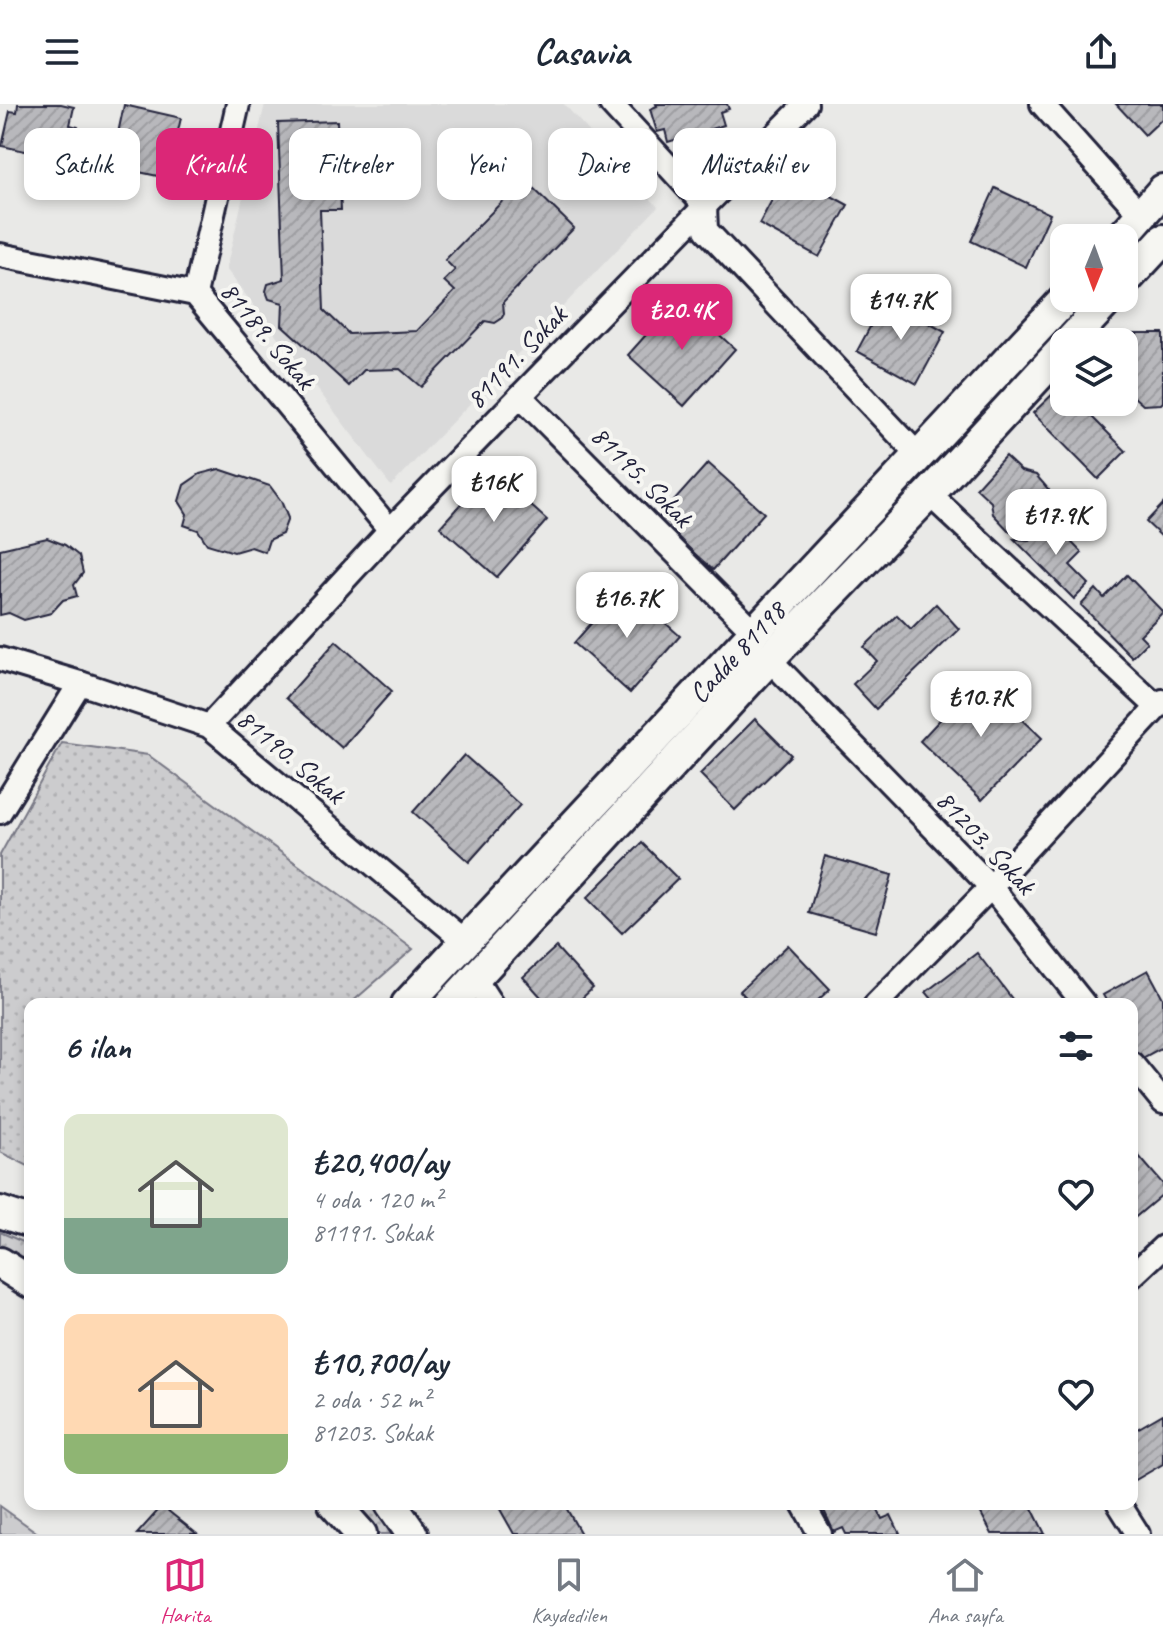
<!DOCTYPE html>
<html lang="tr">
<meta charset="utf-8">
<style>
body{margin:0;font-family:Caveat,sans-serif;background:#f2f2f3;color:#1f2937;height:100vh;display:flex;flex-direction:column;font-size:30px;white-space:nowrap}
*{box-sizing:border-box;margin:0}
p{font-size:26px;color:#747a83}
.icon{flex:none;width:44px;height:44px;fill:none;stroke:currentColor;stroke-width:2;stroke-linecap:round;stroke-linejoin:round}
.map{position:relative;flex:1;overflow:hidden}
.drawer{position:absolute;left:24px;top:894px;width:1114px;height:512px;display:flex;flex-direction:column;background:#fff;border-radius:16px;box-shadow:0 4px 12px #0003}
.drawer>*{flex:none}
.guide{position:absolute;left:24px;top:24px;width:1116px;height:72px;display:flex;gap:16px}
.needle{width:52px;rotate:181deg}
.buttons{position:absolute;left:1050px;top:120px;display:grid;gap:16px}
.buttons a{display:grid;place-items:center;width:88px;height:88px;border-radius:16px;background:#fff;box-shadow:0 4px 12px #0003;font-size:40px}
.price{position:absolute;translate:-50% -68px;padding:0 18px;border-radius:16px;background:#fff;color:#222;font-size:26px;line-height:52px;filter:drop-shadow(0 2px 4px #0008)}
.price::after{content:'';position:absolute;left:50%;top:48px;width:24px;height:18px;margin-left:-12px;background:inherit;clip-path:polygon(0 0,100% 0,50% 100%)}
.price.active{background:#db2777;color:#fff}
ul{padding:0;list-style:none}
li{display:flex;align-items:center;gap:24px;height:200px;padding:0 40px}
li span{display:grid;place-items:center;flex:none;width:224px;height:160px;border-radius:16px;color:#555}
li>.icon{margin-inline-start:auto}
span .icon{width:96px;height:96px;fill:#fffc;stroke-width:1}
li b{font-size:34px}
h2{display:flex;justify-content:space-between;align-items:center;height:96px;padding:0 40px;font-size:34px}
.tag{padding:0 28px;border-radius:16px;background:#fff;box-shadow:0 4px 12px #0003;font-size:28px;line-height:72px}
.tag.active{background:#db2777;color:#fff}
header{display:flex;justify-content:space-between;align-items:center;height:104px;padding:0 40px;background:#fff;font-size:36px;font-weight:800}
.tab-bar{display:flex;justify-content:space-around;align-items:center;height:112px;border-top:2px solid #e0e1e3;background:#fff;font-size:22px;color:#747a83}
.tab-bar a{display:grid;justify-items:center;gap:4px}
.tab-bar .active{color:#db2777}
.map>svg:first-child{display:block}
</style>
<header><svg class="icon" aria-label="menu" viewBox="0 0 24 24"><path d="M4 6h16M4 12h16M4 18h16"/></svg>Casavia<svg class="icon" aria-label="share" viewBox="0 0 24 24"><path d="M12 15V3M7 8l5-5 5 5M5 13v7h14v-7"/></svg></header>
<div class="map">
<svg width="1163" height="1430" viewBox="0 0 1163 1430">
<defs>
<pattern id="grass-dots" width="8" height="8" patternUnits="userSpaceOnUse" patternTransform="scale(2)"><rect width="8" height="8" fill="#ccccce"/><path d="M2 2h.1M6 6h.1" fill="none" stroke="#afafb2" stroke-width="1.8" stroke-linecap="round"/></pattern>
<pattern id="park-tufts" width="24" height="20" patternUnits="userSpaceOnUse" patternTransform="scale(2)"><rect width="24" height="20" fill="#ccccce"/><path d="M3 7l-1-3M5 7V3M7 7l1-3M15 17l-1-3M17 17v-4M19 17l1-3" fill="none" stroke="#afafb2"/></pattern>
<pattern id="building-hatch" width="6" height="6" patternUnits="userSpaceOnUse" patternTransform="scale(2)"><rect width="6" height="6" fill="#b8b8bc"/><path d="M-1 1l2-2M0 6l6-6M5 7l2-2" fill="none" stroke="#9e9ea2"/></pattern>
</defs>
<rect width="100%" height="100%" fill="#e9e9e7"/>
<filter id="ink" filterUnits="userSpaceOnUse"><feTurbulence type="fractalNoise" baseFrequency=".0125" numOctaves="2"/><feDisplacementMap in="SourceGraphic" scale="16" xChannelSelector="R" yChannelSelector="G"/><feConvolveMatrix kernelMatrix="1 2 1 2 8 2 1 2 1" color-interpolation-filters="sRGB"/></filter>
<g filter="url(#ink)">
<polygon fill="#dadada" points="265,0 564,0 658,103 391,382 226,165"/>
<g fill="url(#grass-dots)" stroke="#777784" stroke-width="2">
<polygon points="1083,194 1091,194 430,900 422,900"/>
<polygon points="62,639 148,651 413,845 350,900 30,900 30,1063 0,1048 0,751"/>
<polygon points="0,1128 30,1141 30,1160 0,1140"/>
<polygon points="354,1400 372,1400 395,1430 379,1430"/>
</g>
<polygon fill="url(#park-tufts)" stroke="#777784" stroke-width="2" points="0,1402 39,1430 0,1430"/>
<g fill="url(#building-hatch)" stroke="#22223b" stroke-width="2">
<polygon points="18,0 61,0 74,3 70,21 78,23 71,57 2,42 10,7 17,8"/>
<polygon points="656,0 727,0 729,5 720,8 724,21 668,38 665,26 657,28 650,5 657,2"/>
<polygon points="1116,0 1163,0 1163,14 1145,31"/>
<polygon points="124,1 181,14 167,74 111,62"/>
<polygon points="337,17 341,106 320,106 324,206 349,230 417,227 455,187 444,177 455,166 445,156 524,75 574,124 503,198 504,210 501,215 495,219 485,217 421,283 400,265 364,266 349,282 282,221 283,199 269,195 266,187 268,180 284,175 278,19"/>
<polygon points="787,68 848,101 819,153 759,120"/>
<polygon points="995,84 1050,110 1026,163 971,137"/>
<polygon points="679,194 735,245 684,302 628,251"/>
<polygon points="885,195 945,228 917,280 857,247"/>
<polygon points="1130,229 1163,229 1163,298 1161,300 1143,301 1124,284 1124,238 1122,238"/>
<polygon points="1061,282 1064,285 1064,298 1077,298 1126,347 1098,375 1033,309"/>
<polygon points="1005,352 1021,367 1036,371 1049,386 1053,400 1025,430 1010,428 993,410 991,398 976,384"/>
<polygon points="708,359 764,409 713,466 657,416"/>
<polygon points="219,365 270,382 281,397 288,414 282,430 269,436 265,448 251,443 234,448 207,440 198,426 184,421 187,410 179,397 184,381 200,370"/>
<polygon points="491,366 547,416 497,473 440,423"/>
<polygon points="1163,400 1163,434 1146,418"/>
<polygon points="1049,415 1082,449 1070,461 1089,480 1074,495 1014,435 1030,436"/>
<polygon points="47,434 65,441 79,452 83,469 74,481 77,492 63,496 51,509 24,516 9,509 0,511 0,445"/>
<polygon points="1127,471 1163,508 1140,531 1147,538 1132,553 1081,501 1096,485 1104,494"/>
<polygon points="624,482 680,532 630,589 574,539"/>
<polygon points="936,500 959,525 876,605 853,580 877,557 864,543 897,511 911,525"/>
<polygon points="336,537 392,587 342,644 286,594"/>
<polygon points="979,574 1042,634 982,696 920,637"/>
<polygon points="755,615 791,651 735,706 700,670"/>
<polygon points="464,651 520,701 469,758 413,708"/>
<polygon points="642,739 678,775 622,829 587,794"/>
<polygon points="825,752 892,771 876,828 809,809"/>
<polygon points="788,841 830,885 814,900 752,900 740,887"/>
<polygon points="556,843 593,884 581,895 585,900 534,900 541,893 523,873"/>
<polygon points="977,849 1016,900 936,900 926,888"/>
<polygon points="1148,866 1163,894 1163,943 1139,956 1132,944 1132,900 1108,900 1103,891"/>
<polygon points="1138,1051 1163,1080 1163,1090 1132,1116 1132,1057"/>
<polygon points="1163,1310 1163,1360 1132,1378 1132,1328"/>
<polygon points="497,1400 564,1400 581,1430 514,1430"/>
<polygon points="821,1400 875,1400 882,1415 891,1411 900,1430 846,1430 843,1424 834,1428"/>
<polygon points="976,1400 1030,1400 1045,1430 992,1430"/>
<polygon points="162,1402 197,1430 137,1430"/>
</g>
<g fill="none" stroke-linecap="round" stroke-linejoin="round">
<g stroke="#22223b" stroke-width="28">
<g id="street">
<polyline points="611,0 705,102 706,126 920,353"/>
<polyline points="1042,0 1141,111"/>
<polyline points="0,151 195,190 390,426"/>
<polyline points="195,190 238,0"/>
<polyline points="520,292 755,529"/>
<polyline points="929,390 1157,603"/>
<polyline points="0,555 80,579 209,622 466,838"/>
<polyline points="769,555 991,783 1084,900"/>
<polyline points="209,622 390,426 705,102 806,0"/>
<polyline points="0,708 80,579"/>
<polyline points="475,875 491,900"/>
<polyline points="876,900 991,783 1163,597"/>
<polyline points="1132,960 1163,998"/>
<polyline points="1132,1172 1163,1143"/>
<polyline points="803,1400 820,1430"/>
<polyline points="1119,1400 1138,1430"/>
</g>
</g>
<g stroke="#22223b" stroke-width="36">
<g id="secondary">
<polyline points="1121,134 1163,86"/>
<polyline points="1124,178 1163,136"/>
<polyline points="1069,238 1110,194"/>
<polyline points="407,900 1066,194"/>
<polyline points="451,900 769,555 929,390 1064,244"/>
<polyline points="0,1108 30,1118"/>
<polyline points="0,1159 30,1178"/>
<polyline points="334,1400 361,1430"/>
<polyline points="391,1400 412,1430"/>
</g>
</g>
<use href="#street" stroke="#f6f6f2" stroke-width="22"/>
<use href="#secondary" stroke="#f6f6f2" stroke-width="30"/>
</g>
</g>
<g text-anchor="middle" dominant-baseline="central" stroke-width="8" stroke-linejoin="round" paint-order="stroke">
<g font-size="28" fill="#22223b" stroke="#f6f6f2">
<text transform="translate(268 231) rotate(50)">81189. Sokak</text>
<text transform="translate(516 253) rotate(-46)">81191. Sokak</text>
<text transform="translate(642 372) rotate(45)">81195. Sokak</text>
<text transform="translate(737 548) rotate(-47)">Cadde 81198</text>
<text transform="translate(291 652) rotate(40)">81190. Sokak</text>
<text transform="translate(986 738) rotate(47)">81203. Sokak</text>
</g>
</g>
</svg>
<div class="buttons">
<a><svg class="needle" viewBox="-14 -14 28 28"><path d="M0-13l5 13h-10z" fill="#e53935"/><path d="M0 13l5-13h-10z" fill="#747a83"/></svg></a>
<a><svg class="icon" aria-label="layers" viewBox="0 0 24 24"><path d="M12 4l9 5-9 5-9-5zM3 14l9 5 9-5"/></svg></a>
</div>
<b class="price" style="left:901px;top:238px">₺14.7K</b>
<b class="price active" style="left:682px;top:248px">₺20.4K</b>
<b class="price" style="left:494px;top:420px">₺16K</b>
<b class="price" style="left:1056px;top:453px">₺17.9K</b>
<b class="price" style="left:627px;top:536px">₺16.7K</b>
<b class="price" style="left:981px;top:635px">₺10.7K</b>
<div class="guide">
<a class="tag">Satılık</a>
<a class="tag active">Kiralık</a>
<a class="tag">Filtreler</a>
<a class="tag">Yeni</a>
<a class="tag">Daire</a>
<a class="tag">Müstakil ev</a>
</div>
<section class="drawer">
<h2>6 ilan<svg class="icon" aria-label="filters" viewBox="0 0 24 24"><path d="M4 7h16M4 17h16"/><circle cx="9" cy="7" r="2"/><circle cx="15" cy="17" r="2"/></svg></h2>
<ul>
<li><span style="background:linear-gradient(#dfe7d0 65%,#7fa58c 0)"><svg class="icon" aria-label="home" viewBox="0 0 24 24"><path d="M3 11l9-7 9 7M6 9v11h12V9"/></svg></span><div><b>₺20,400/ay</b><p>4 oda · 120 m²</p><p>81191. Sokak</p></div><svg class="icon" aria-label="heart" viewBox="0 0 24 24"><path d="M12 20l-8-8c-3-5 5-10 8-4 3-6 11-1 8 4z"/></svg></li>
<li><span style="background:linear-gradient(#ffd9b3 75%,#8fb573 0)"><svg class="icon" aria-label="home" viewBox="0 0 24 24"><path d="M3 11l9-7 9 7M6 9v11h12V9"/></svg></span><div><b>₺10,700/ay</b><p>2 oda · 52 m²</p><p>81203. Sokak</p></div><svg class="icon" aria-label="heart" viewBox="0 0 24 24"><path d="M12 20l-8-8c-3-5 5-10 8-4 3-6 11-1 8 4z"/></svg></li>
</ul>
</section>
</div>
<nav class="tab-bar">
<a class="active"><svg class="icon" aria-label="map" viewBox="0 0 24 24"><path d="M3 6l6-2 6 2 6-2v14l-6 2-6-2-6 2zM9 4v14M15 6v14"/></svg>Harita</a>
<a><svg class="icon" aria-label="saved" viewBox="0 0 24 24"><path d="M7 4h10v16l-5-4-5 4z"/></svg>Kaydedilen</a>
<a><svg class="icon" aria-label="home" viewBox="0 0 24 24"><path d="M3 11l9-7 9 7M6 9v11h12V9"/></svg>Ana sayfa</a>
</nav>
